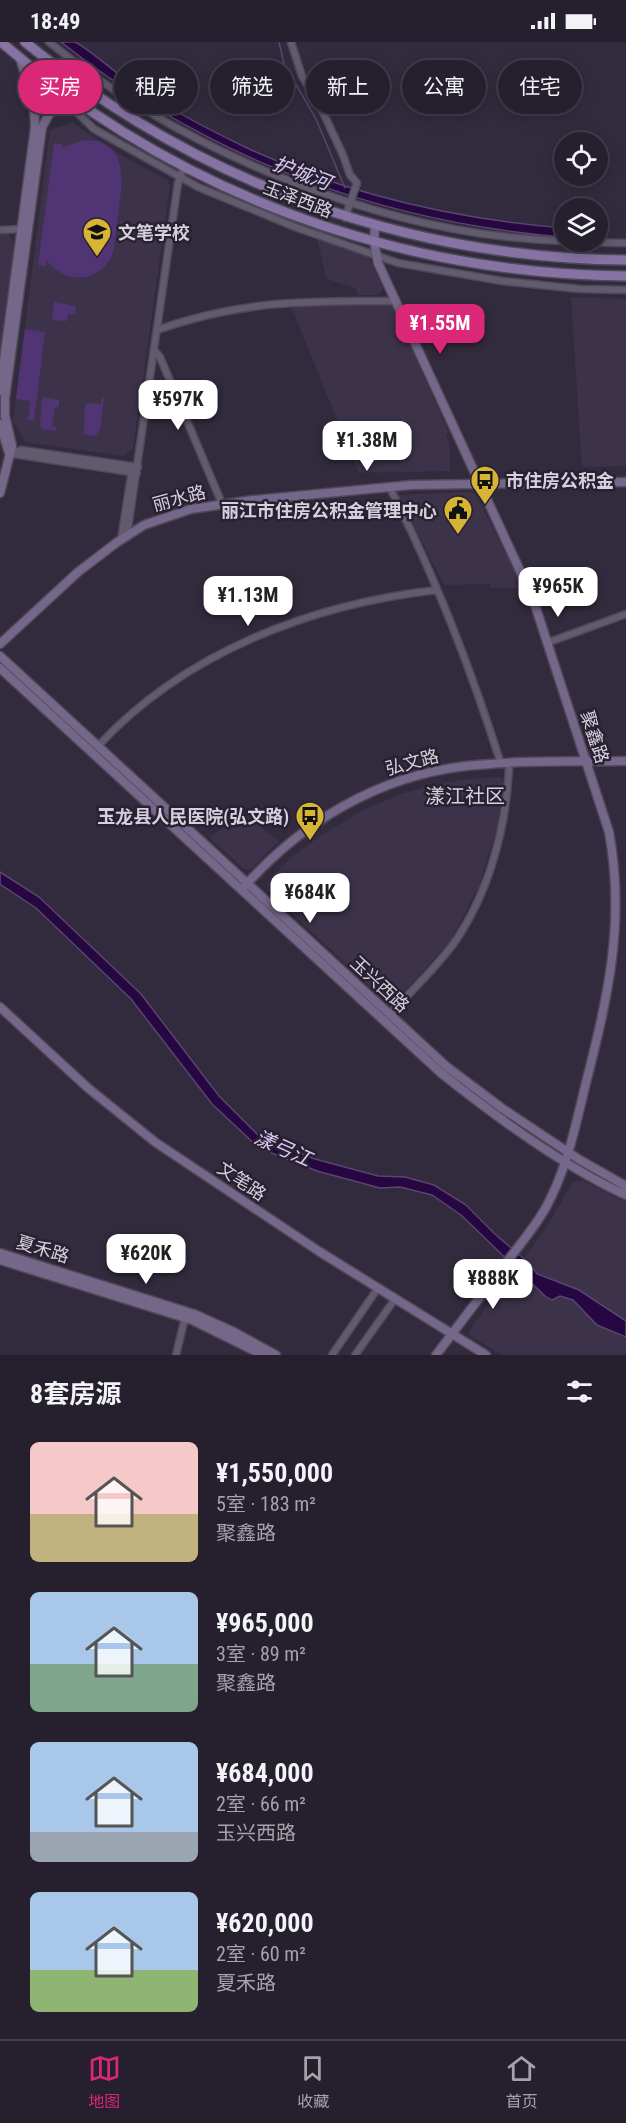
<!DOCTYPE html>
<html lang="zh">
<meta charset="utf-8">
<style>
body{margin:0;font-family:"Roboto Condensed","Noto Sans SC",sans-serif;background:#2e2836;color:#f1f3f6;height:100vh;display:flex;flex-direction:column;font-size:22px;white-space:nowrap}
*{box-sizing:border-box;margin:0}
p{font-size:20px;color:#a4a3aa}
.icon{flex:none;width:33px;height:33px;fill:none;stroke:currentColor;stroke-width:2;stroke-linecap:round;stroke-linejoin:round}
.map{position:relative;height:1313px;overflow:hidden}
.drawer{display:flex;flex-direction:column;background:#26202e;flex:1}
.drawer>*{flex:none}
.hud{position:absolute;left:18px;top:18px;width:591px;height:54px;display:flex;gap:12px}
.tools{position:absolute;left:554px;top:90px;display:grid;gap:12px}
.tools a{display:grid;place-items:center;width:54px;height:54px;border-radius:50%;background:#26202e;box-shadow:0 3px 15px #0003,0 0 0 2px #423e4a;font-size:30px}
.price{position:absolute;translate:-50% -51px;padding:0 14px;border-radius:12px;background:#fff;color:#222;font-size:20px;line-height:39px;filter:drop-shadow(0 2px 3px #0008)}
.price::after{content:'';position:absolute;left:50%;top:36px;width:18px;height:14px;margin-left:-9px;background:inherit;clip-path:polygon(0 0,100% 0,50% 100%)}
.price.current{background:#db2777;color:#fff}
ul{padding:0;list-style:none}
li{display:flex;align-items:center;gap:18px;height:150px;padding:0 30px}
li span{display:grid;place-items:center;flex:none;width:168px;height:120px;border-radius:9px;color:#555}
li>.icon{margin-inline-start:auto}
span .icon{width:72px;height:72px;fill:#fffc;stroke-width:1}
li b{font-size:26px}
h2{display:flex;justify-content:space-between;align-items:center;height:72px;padding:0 30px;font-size:26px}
.tag{padding:0 21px;border-radius:27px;background:#26202e;box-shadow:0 3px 15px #0003,0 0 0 2px #423e4a;font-size:21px;line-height:54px}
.tag.current{background:#db2777;color:#fff}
.status{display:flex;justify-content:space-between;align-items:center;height:42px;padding:0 30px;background:#26202e;direction:ltr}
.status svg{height:16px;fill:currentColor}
.tabs{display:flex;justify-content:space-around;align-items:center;height:84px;border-top:2px solid #423e4a;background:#26202e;font-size:16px;color:#a4a3aa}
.tabs a{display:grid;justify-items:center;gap:3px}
.tabs .current{color:#db2777}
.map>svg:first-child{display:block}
</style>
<div class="status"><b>18:49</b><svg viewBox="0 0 49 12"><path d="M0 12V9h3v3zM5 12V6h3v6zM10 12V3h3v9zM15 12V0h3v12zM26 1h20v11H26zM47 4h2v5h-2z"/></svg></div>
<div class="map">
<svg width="626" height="1313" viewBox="0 0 626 1313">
<rect width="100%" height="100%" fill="#322b3d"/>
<g fill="#3c334a">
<polygon points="72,80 119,112 167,138 170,144 133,407 124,414 26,400 13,379 50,88"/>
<polygon points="7,190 15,204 0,321 0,191"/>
<polygon points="317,197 368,214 383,246 379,253 357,253 356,246 327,237"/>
<polygon points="571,255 626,257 626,424 582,425"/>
<polygon points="391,261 448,389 446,395 449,398 450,429 359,431 290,262"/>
<polygon points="470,450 476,453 524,546 491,546 490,542 444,543 398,453"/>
<polygon points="500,735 504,742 498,782 479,844 450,899 393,962 389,962 267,848 267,841 270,836 292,815 319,795 361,769 401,752 429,744 468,737"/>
<polygon points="245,773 279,799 251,827 244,827 209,795"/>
<polygon points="577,1138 583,1139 626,1160 626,1313 502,1313 469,1293 470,1287 542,1192 573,1140"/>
</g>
<g fill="#513474">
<path d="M84 98C131 98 122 142 118 174 116 187 116 203 111 216 96 241 65 242 47 219L46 224 38 223 54 101 62 102V106Z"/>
<polygon points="54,260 76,264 75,273 68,272 67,279 52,278"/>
<polygon points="25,287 45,290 34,379 28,378 30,359 16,357"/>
<polygon points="42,355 59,358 59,365 55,365 52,384 57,385 56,389 43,387 40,384"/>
<polygon points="102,356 104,356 100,388 95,394 84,392 85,361 101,362"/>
</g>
<g fill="#260742" stroke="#5a4470" stroke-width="1.5">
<path d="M61 0C65 0 71 0 75 0 86 5 114 29 126 38 164 64 203 85 245 105 345 152 454 177 564 186V195C379 180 207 116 61 0Z"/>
<polygon points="0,830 39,855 141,952 219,1054 262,1097 315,1117 378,1134 405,1135 434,1143 466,1163 496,1193 530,1222 537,1232 579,1248 626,1279 626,1295 597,1283 573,1258 560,1254 552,1258 546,1255 461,1173 432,1153 400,1145 380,1146 317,1129 259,1106 212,1062 131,957 36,866 0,842"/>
</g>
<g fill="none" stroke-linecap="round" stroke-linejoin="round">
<polyline stroke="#5a4470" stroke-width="1.5" points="279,0 284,22 316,77 345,146"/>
<g stroke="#4e4857" stroke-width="9">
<g id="street">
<path d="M49 0C186 112 387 194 564 199"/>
<polyline points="291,0 302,34 322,68 343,113 350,133 357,141 345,176"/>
<polyline points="68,62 94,87 198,145 295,185 398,221 502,239 580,247 626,248"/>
<polyline points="0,188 22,187"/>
<polyline points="569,200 626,201"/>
<path d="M157 288C242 258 307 259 395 259"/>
<polyline points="154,308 160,315 220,457"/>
<polyline points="9,411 22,408 138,425"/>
<polyline points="13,412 137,431"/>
<path d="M390 446C435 534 471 627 501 722"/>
<polyline points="127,493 178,141 184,125"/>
<polyline points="121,498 132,428"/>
<polyline points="552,599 626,572"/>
<path d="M98 704C185 610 312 562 437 548"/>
<path d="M389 973C411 949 436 926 454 901 489 851 506 786 509 727"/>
<polyline points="176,1313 185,1276"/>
<polyline points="332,1313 378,1246"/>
<polyline points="355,1313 395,1257"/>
</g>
</g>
<g stroke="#4e4857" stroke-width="11">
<g id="secondary">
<path d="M375 184 374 199 378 221 533 557 609 790C626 881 607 958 585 1045 575 1086 566 1130 545 1167 534 1186 519 1204 505 1222 482 1252 459 1283 436 1313"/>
<polyline points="0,349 35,85 34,63 20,16"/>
<polyline points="0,382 9,411"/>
<polyline points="0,451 12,404 5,374 5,356 42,85 50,71 75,58"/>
<polyline points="0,602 78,530 116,501 144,483 191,467 253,458 411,443 626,440"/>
<polyline points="0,614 447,1025 503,1067 580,1118 626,1144"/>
<path d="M0 626 441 1031C495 1074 564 1125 626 1153"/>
<path d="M244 845C302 780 378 734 466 724 519 718 573 720 626 719"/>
<polyline points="0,965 88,1046 155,1100 320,1210 486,1313"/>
<polyline points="0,1211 194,1272 234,1290 276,1313"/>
<polyline points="0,1218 192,1278 263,1313"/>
</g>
</g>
<g stroke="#4e4857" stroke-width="12">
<g id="primary">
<path d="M1 0C175 151 396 232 626 234"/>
<path d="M25 0C196 140 405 216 626 218"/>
</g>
</g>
<use href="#street" stroke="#625b6f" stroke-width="6"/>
<use href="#secondary" stroke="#746789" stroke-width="8"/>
<use href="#primary" stroke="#8672a3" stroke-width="9"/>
</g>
<defs>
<g id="school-pin" transform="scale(1.5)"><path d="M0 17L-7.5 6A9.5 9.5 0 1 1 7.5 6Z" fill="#d8b434" stroke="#282132"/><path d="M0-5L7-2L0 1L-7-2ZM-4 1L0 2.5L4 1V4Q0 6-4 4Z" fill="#111"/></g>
<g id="bus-pin" transform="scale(1.5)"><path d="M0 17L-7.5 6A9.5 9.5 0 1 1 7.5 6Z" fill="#d8b434" stroke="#282132"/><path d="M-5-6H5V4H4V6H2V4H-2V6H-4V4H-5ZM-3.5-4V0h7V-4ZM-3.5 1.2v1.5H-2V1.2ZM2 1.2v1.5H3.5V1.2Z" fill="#111"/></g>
<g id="civic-pin" transform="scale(1.5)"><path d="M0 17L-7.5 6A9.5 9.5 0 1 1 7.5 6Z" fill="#d8b434" stroke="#282132"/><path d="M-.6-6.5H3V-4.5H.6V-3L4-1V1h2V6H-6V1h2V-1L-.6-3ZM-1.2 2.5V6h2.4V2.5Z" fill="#111"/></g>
</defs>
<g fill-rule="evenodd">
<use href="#school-pin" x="97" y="190"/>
<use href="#bus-pin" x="485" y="438"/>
<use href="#civic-pin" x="458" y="468"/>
<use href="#bus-pin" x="310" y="774"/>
</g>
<g text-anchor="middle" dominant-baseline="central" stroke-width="5" stroke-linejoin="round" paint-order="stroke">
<g font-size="18" fill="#d5d1dc" stroke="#282132">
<text transform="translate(298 157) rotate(21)">玉泽西路</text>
<text transform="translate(179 456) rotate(-15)">丽水路</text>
<text transform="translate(595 695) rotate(72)">聚鑫路</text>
<text transform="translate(412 720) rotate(-15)">弘文路</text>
<text transform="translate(380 942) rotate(43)">玉兴西路</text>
<text transform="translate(242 1139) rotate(34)">文笔路</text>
<text transform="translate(43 1207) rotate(17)">夏禾路</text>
</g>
<g font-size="18" font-weight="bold" fill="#d5d1dc" stroke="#282132" text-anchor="start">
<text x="118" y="190">文笔学校</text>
<text x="506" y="438">市住房公积金</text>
<text x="437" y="468" text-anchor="end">丽江市住房公积金管理中心</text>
<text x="289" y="774" text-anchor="end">玉龙县人民医院(弘文路)</text>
</g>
<g font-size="20" font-style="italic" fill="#d9c8f4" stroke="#282132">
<text transform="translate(302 131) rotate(21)">护城河</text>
<text transform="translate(283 1106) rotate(24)">漾弓江</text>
</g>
<g font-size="20" fill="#d5d1dc" stroke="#282132">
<text x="465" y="754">漾江社区</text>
</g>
</g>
</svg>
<div class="tools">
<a><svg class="icon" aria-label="locate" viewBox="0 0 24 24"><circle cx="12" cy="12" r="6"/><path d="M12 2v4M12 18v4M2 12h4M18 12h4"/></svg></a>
<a><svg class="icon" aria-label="layers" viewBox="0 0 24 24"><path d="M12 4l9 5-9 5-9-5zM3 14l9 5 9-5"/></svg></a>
</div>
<b class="price current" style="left:440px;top:313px">¥1.55M</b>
<b class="price" style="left:178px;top:389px">¥597K</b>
<b class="price" style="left:367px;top:430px">¥1.38M</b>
<b class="price" style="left:558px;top:576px">¥965K</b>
<b class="price" style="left:248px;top:585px">¥1.13M</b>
<b class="price" style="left:310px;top:882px">¥684K</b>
<b class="price" style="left:146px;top:1243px">¥620K</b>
<b class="price" style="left:493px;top:1268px">¥888K</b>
<div class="hud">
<a class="tag current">买房</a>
<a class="tag">租房</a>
<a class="tag">筛选</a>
<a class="tag">新上</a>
<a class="tag">公寓</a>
<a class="tag">住宅</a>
</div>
</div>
<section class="drawer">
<h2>8套房源<svg class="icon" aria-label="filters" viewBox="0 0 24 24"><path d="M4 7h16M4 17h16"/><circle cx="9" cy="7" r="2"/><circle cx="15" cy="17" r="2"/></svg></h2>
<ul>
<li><span style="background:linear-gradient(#f6c9c9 60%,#c2b280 0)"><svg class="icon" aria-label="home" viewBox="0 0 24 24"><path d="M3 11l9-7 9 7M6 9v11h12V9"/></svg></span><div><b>¥1,550,000</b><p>5室 · 183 m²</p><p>聚鑫路</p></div></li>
<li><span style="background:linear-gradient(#a9c7e8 60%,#7fa58c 0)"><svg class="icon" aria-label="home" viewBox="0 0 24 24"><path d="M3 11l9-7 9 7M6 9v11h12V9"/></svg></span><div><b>¥965,000</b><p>3室 · 89 m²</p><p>聚鑫路</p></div></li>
<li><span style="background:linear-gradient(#a9c7e8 75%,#9aa5b1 0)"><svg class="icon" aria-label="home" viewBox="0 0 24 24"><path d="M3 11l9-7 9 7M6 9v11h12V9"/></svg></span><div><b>¥684,000</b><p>2室 · 66 m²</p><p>玉兴西路</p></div></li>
<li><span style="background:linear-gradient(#a9c7e8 65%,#8fb573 0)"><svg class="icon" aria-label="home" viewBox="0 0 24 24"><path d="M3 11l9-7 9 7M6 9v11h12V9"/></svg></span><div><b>¥620,000</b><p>2室 · 60 m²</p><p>夏禾路</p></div></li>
</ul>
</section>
<nav class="tabs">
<a class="current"><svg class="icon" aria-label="map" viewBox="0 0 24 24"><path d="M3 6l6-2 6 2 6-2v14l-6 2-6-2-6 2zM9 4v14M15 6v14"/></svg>地图</a>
<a><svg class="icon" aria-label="saved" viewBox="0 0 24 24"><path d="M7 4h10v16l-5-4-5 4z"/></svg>收藏</a>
<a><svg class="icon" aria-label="home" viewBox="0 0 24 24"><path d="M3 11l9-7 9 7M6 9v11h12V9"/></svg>首页</a>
</nav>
